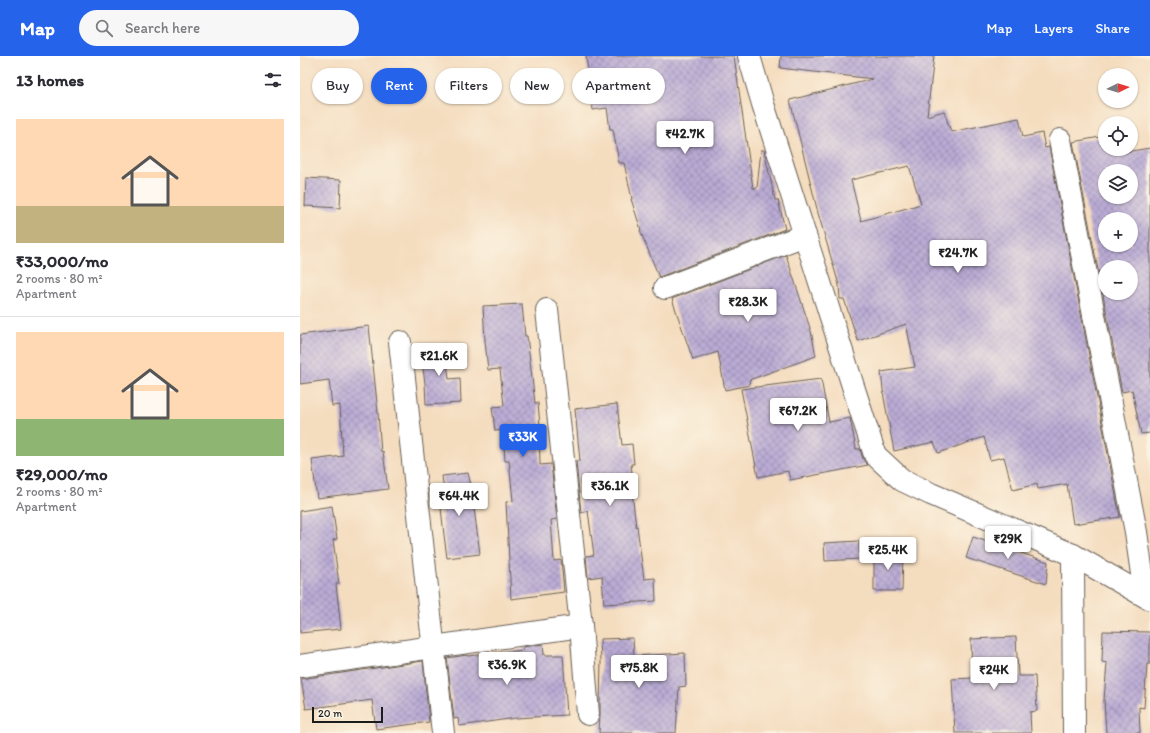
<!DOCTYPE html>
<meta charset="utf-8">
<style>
body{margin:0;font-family:Itim,sans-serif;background:#f7f7f7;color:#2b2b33;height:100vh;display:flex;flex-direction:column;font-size:15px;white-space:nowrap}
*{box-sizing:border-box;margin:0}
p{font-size:13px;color:#7c7c81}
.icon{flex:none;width:22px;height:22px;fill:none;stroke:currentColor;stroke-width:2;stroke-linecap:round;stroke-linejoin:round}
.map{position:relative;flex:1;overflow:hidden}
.sheet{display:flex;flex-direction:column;background:#fff;width:300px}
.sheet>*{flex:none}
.hud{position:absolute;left:12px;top:12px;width:380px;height:36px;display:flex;gap:8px}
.needle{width:26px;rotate:85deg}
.buttons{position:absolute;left:798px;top:12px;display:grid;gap:8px}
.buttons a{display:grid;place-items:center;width:40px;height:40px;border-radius:50%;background:#fff;box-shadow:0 1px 3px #0004;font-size:20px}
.scale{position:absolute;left:12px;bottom:10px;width:71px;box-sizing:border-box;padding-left:4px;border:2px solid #1c1c1c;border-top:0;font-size:11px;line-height:14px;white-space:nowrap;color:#1c1c1c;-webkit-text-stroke:3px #fcf5e5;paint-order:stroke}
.price{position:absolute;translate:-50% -34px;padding:0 9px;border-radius:4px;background:#fff;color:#222;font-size:13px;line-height:26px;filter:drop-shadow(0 1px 2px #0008)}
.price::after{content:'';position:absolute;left:50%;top:24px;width:12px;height:9px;margin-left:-6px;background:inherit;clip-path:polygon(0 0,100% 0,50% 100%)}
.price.selected{background:#2563eb;color:#fff}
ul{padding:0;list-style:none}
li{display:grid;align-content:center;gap:8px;height:212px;padding:0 16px}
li+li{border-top:1px solid #e1e1e2}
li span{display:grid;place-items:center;height:124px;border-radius:0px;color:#555}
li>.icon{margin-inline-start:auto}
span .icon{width:72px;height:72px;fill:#fffc;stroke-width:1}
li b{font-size:17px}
h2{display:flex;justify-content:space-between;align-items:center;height:48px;padding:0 16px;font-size:17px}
.chip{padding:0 14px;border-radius:18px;background:#fff;box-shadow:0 1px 3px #0004;font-size:14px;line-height:36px}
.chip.selected{background:#2563eb;color:#fff}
header{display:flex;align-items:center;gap:24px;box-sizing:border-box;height:56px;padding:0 20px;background:#2563eb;color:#fff}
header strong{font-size:19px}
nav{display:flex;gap:22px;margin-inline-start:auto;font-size:14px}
.search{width:280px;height:36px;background:#f7f7f7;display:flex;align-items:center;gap:10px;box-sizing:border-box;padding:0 14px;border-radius:22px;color:#7c7c81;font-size:15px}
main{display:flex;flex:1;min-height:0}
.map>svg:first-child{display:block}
</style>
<header>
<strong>Map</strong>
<div class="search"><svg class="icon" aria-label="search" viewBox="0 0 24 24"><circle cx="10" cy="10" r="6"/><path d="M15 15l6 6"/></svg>Search here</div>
<nav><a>Map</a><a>Layers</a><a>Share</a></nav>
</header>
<main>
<section class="sheet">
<h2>13 homes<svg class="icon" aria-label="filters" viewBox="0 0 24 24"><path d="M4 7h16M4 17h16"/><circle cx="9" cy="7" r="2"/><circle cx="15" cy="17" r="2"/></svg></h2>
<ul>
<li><span style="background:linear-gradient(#ffd9b3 70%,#c2b280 0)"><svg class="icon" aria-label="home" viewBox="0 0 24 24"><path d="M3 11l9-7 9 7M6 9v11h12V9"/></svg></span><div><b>₹33,000/mo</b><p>2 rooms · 80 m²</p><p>Apartment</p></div></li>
<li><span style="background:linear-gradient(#ffd9b3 70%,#8fb573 0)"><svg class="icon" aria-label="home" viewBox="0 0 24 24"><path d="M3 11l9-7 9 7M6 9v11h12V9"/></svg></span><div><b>₹29,000/mo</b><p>2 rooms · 80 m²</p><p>Apartment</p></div></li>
</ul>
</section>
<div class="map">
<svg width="850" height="677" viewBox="0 0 850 677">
<defs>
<pattern id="building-cross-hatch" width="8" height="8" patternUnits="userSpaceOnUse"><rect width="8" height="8" fill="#baabd5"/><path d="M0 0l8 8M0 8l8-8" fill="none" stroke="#968aac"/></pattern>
</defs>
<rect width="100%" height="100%" fill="#fcf5e5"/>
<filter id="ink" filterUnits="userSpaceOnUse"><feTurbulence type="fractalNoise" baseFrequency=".025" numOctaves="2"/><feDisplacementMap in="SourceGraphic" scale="8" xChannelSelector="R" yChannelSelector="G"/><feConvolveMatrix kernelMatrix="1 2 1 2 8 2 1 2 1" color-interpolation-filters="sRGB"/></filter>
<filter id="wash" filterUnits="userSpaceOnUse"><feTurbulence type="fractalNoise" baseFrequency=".012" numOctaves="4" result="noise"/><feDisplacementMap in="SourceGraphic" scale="16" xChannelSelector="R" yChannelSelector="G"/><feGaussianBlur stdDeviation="0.9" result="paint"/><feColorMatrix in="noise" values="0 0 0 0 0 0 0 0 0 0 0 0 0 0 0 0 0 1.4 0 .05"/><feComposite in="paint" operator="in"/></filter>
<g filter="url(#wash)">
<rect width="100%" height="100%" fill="#f4dcbe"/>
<g id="blocks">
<g fill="url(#building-cross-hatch)" fill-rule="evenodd">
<polygon points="286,0 434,0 453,132 457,132 461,94 464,94 475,144 478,144 485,173 359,221 340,174 341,174 331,143 332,143 324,107 319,107 313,73 310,73 307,52 293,54"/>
<path d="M481 0H634L627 60 644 55 651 76 719 62 723 81 742 77 745 92 749 91 820 461 773 468 767 428 738 433 737 428 713 434 704 401 690 404 684 381 638 397 634 386 594 395 584 342 581 316 615 311 606 268 558 285 544 243H540L539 229 518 157 490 44 573 23 480 12ZM609 110 621 148 561 165 551 124Z"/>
<path d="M805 80V93H818L819 97 850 92V377L841 378 832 334 822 336 773 86ZM805 115H831V141H805ZM805 163H831V189H805ZM805 211H831V237H805Z"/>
<polygon points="6,122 41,124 40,152 5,150"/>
<polygon points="486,199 511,275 516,300 449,324 450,329 425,334 418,296 393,304 372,243"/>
<polygon points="222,248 225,280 227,280 235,347 238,347 240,370 239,371 240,409 251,408 257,463 251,464 254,505 261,504 264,536 211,543 206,446 213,445 209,405 205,405 203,374 195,375 192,351 204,350 200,313 188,314 185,285 183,250"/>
<polygon points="69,270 78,357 81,396 83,395 88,433 17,442 12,404 43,400 40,349 32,350 29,324 0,328 0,279"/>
<polygon points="145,288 149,323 160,322 161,347 126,349 125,327 120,291"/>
<polygon points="521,323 529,366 550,362 556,393 560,393 563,403 568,409 490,424 488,415 458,421 441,333"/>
<polygon points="317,348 322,389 332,388 334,408 331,408 333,427 331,427 336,471 337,470 344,523 355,522 356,545 304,548 302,520 288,522 286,500 294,499 288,455 281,457 276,405 280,405 275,353"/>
<polygon points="168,417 171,429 180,498 147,502 144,479 141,452 146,452 142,420"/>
<polygon points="32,450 37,483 33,484 39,528 36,528 41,573 0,577 0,455"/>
<polygon points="673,481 748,506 746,528 666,502"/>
<polygon points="559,485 560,503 525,505 524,487"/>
<polygon points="574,496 603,496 602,535 574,535"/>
<polygon points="803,575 850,576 850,608 847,608 844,652 839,651 840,677 806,677 804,644 807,607 802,606"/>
<polygon points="716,581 718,620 735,620 737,655 730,656 731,677 655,677 652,623 672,622 671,583"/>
<polygon points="333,582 334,600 385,597 386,630 379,631 376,677 299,677 300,657 300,647 301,606 300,583"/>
<polygon points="243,588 244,599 263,599 267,659 216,662 159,670 158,662 154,663 147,602 167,599 167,600 223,594 223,591"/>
<polygon points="123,605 129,666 76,673 72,644 6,653 1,623"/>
</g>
</g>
</g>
<g filter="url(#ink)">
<use href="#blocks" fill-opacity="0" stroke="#685f55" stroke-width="1"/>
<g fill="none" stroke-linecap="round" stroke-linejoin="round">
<g stroke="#685f55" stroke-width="24">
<g id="street">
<polyline points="449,0 463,48 575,399 602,424 631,438 773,499 850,543"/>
<polyline points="760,84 836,476 845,539"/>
<polyline points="365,232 505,179"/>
<polyline points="247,254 281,570 288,658"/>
<polyline points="100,286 143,677"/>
<polyline points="773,499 774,677"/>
<polyline points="0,610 281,570"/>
</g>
</g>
<use href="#street" stroke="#fff" stroke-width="22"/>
</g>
</g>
</svg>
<div class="buttons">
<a><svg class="needle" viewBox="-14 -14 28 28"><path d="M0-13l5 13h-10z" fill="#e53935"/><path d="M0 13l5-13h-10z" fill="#7c7c81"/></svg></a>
<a><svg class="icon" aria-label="locate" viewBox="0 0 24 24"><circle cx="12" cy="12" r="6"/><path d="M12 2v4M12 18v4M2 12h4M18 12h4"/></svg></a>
<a><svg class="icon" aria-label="layers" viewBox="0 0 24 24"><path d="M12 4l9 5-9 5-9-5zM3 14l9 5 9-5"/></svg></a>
<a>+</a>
<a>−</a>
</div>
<div class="scale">20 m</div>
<b class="price" style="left:385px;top:99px">₹42.7K</b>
<b class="price" style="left:658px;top:218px">₹24.7K</b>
<b class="price" style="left:448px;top:267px">₹28.3K</b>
<b class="price" style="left:139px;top:321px">₹21.6K</b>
<b class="price" style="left:498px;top:376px">₹67.2K</b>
<b class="price selected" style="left:223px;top:402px">₹33K</b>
<b class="price" style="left:310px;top:451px">₹36.1K</b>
<b class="price" style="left:159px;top:461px">₹64.4K</b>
<b class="price" style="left:708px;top:504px">₹29K</b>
<b class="price" style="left:588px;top:515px">₹25.4K</b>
<b class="price" style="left:207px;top:630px">₹36.9K</b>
<b class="price" style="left:339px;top:633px">₹75.8K</b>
<b class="price" style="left:694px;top:635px">₹24K</b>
<div class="hud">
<a class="chip">Buy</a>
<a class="chip selected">Rent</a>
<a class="chip">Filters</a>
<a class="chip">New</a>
<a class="chip">Apartment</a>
</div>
</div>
</main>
